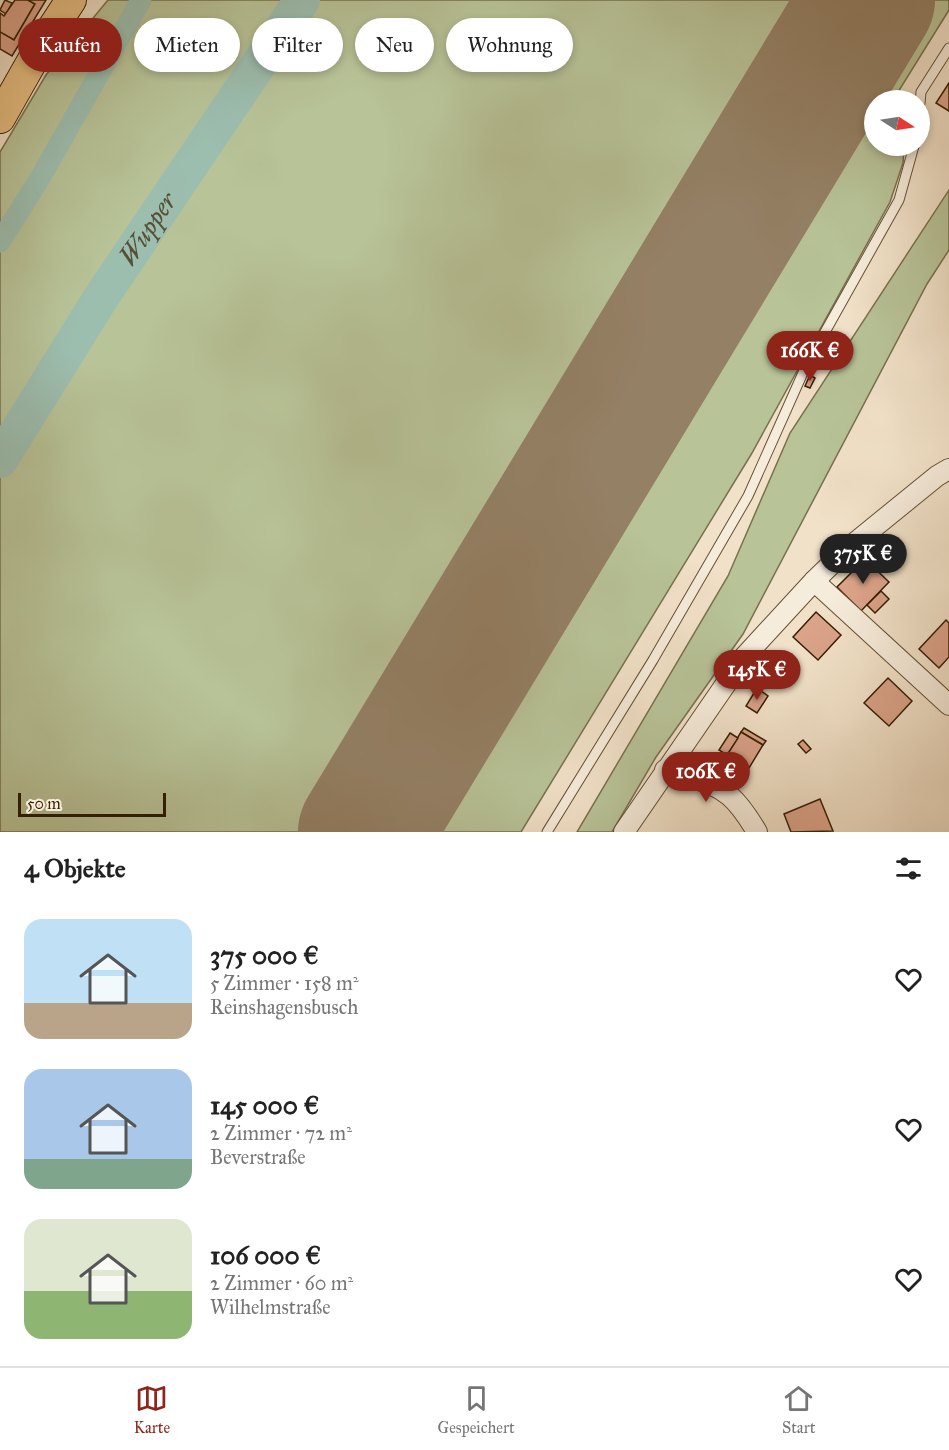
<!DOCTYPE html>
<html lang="de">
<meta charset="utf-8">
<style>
body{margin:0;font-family:"IM FELL Great Primer",serif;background:#f6f6f6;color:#222;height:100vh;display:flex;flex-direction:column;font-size:22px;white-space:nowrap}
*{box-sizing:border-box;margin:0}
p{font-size:20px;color:#767676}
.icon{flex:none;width:33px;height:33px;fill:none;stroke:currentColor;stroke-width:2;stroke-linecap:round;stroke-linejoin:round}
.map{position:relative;height:832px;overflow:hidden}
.details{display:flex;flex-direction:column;background:#fff;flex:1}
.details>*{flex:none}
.banner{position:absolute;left:18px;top:18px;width:600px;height:54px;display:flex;gap:12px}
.needle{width:39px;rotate:102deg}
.fabs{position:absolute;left:864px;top:90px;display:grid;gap:12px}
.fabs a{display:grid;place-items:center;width:66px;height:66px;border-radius:50%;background:#fff;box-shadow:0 3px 9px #0003;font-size:30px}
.scale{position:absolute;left:18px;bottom:15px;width:148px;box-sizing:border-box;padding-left:6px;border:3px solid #361f02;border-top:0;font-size:16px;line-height:21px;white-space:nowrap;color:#361f02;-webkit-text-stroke:4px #f6ecdb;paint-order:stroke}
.price{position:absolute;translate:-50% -51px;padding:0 14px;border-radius:21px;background:#8f2418;color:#fff;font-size:20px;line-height:39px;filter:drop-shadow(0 2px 3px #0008)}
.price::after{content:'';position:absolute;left:50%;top:36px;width:18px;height:14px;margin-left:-9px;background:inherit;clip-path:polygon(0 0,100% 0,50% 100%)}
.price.current{background:#222;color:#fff}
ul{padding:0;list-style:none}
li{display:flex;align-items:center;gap:18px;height:150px;padding:0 24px}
li span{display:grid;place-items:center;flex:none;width:168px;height:120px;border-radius:18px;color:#555}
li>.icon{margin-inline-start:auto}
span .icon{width:72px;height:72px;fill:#fffc;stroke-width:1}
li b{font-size:26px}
h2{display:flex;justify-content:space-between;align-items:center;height:72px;padding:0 24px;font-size:26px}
.chip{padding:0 21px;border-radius:27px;background:#fff;box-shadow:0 3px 9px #0003;font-size:21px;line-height:54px}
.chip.current{background:#8f2418;color:#fff}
.dock{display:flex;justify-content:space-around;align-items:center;height:84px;border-top:2px solid #e0e0e0;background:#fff;font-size:16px;color:#767676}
.dock a{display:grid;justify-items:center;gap:3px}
.dock .current{color:#8f2418}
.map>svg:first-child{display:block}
</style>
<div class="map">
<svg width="949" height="832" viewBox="0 0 949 832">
<rect width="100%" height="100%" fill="#f1e1c8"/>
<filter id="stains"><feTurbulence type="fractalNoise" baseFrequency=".00333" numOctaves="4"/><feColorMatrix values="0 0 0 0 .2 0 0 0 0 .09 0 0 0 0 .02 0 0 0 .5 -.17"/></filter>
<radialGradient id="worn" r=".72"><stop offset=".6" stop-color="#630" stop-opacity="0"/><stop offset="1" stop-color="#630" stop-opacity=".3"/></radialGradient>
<g fill="#b8c398" stroke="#77714d" stroke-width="1.5">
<polygon points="108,0 949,0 949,10 898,92 908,99 908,100 874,100 874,146 904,146 903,163 890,202 752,453 521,832 0,832 0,152 46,75"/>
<polygon points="949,190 949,250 927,284 743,634 656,757 612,832 577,832 728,576 790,433"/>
</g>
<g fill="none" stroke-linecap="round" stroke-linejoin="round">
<polyline stroke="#9cbeaf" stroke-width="21" points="0,242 40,178 141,0"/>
<path stroke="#9cbeaf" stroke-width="36" id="s1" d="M0 460 100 299 302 0"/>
<polyline stroke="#948065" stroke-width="134" points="365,832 868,0"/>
</g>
<g fill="#dba38a" stroke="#361f02" stroke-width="1.5">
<polygon points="5,0 12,3 6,14 0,10"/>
<polygon points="15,0 28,0 35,4 14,40 0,32 0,13 4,16"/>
<polygon points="28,0 46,0 12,56 0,49 0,32 14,40 35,4"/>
<polygon points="949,83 949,111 936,103"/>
<polygon points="810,375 815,378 810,388 805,386"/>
<polygon points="865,559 889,582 861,611 837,587"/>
<polygon points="881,591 889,599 875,613 867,605"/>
<polygon points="816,612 841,635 818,660 793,637"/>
<polygon points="946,620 949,623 949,657 939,668 919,649"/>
<polygon points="888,678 912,701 889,726 864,703"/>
<polygon points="757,688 768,696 757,713 746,706"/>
<polygon points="744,728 766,741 763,745 741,732"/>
<polygon points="741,732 763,745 749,768 727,755"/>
<polygon points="730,733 738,738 727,755 719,750"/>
<polygon points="803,740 811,749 806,753 798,744"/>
<polygon points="820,799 833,831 791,832 784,814"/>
</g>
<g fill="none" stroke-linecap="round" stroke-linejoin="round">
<g stroke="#655034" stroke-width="11">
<g id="lane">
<polyline points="920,103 921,92 949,48"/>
<polyline points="547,832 653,660 748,496 806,366 899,200 914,146"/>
</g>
</g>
<g stroke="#655034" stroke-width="22">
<g id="street">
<polyline points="814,581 949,705"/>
<path d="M665 770C673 775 679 775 688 777 726 786 738 800 757 832"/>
<polyline points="624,832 745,656 814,581 846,550 937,476 949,469"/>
</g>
</g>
<g stroke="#361f02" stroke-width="32">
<polyline id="primary" points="0,118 39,49 71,0"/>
</g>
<use href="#lane" stroke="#f6ecdb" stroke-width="9"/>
<use href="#street" stroke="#f6ecdb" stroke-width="20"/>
<use href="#primary" stroke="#e8c084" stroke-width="30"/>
</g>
<g text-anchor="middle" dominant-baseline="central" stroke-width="4.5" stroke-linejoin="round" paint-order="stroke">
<g font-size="26" font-style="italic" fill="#554f36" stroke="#f6ecdb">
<text stroke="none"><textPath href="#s1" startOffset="274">Wupper</textPath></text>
</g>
</g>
<rect width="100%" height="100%" filter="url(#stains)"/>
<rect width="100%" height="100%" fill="url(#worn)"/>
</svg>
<div class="fabs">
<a><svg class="needle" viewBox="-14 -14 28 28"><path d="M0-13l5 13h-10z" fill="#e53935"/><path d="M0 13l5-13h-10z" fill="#767676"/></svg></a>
</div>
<div class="scale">50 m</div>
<b class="price" style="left:810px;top:382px">166K €</b>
<b class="price current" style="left:863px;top:585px">375K €</b>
<b class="price" style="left:757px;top:701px">145K €</b>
<b class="price" style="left:706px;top:803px">106K €</b>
<div class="banner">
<a class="chip current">Kaufen</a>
<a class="chip">Mieten</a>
<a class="chip">Filter</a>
<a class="chip">Neu</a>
<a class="chip">Wohnung</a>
</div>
</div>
<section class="details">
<h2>4 Objekte<svg class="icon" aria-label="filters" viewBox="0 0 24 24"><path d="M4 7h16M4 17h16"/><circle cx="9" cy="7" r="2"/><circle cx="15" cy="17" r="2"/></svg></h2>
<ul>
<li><span style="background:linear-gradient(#bfe0f5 70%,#b9a48a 0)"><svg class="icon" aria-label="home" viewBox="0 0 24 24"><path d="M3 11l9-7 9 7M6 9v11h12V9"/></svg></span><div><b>375 000 €</b><p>5 Zimmer · 158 m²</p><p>Reinshagensbusch</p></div><svg class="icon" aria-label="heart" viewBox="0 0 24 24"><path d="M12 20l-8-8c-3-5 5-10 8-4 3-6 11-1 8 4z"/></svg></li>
<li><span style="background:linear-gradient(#a9c7e8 75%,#7fa58c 0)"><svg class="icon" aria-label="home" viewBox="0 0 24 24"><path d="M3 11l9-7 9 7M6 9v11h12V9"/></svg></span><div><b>145 000 €</b><p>2 Zimmer · 72 m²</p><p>Beverstraße</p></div><svg class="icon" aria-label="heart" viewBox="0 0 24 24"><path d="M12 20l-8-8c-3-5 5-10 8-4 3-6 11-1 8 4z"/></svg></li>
<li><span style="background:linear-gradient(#dfe7d0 60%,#8fb573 0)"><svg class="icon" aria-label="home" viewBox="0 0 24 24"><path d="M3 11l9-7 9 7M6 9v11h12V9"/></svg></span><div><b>106 000 €</b><p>2 Zimmer · 60 m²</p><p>Wilhelmstraße</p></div><svg class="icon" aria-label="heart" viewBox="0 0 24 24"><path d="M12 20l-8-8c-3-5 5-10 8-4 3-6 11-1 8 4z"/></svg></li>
</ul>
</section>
<nav class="dock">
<a class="current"><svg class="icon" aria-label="map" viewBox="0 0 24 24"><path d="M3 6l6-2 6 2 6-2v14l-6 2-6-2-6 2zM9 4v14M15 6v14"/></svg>Karte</a>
<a><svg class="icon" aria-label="saved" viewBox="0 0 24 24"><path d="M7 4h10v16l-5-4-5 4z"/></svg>Gespeichert</a>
<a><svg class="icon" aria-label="home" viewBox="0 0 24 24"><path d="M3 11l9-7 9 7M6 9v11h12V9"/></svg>Start</a>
</nav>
